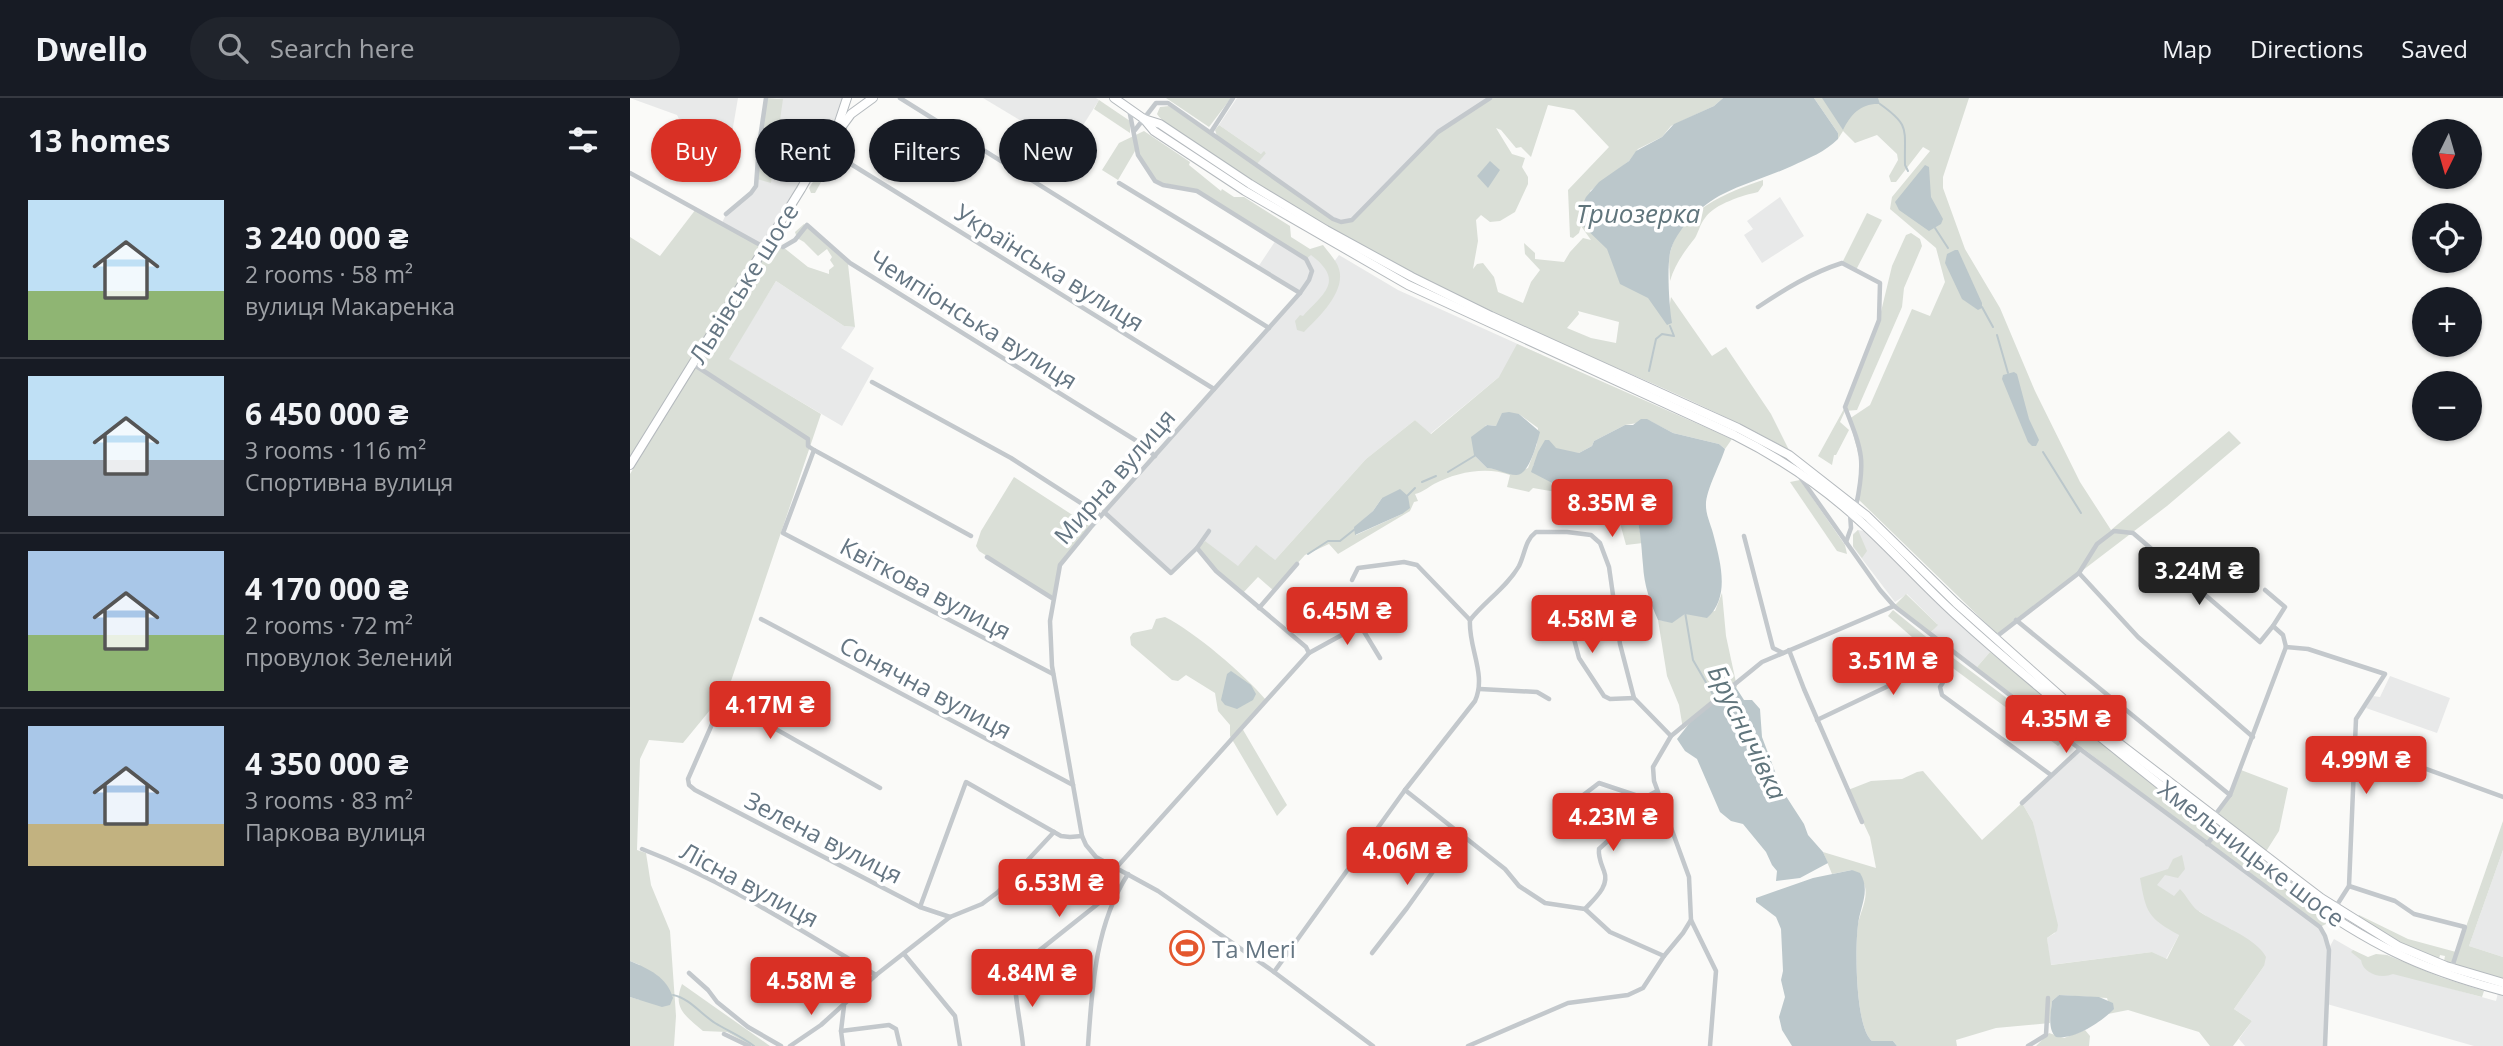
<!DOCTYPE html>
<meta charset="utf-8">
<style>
body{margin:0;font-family:"Open Sans",sans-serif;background:#20242c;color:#f1f3f6;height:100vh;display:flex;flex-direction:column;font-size:26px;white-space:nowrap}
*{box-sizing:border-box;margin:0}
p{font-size:23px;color:#9ea1a6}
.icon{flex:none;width:38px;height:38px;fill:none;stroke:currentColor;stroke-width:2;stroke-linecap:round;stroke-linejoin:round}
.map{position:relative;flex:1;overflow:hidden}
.drawer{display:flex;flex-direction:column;background:#171b24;width:630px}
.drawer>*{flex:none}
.top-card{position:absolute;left:21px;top:21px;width:665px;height:63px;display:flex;gap:14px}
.needle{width:46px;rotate:185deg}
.buttons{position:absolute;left:1782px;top:21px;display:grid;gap:14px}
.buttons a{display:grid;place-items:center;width:70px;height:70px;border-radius:50%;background:#171b24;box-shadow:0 2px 5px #0004;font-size:35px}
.price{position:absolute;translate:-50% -60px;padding:0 16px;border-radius:7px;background:#d93025;color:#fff;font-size:23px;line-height:46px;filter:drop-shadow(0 2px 4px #0008)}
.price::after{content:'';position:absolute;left:50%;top:42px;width:21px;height:16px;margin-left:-10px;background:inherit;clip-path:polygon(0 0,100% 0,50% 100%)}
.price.on{background:#222;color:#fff}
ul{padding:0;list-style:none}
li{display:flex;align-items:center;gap:21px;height:175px;padding:0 28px}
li+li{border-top:2px solid #363941}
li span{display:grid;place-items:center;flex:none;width:196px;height:140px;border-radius:0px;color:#555}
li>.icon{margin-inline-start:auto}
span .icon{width:84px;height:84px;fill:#fffc;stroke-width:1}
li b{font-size:30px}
h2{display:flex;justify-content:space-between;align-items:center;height:84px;padding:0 28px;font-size:30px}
.pill{padding:0 24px;border-radius:32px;background:#171b24;box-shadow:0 2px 5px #0004;font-size:24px;line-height:63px}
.pill.on{background:#d93025;color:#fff}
header{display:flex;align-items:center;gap:42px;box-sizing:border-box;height:98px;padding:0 35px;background:#171b24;border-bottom:2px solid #363941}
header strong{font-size:33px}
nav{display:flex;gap:38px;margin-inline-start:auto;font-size:24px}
.search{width:490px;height:63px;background:#20242c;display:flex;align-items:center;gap:18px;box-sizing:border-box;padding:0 24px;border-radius:38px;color:#9ea1a6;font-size:26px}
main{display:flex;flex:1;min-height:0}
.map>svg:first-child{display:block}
</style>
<header>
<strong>Dwello</strong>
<div class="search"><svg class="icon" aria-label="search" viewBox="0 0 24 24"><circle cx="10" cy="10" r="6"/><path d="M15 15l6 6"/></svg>Search here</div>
<nav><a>Map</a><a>Directions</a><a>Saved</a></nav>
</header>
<main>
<section class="drawer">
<h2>13 homes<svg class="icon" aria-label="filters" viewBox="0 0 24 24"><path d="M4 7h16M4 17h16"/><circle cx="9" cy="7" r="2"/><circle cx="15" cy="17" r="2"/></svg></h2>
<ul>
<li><span style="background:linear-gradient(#bfe0f5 65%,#8fb573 0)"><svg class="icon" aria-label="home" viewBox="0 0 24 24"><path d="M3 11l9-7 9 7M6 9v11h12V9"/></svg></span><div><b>3 240 000 ₴</b><p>2 rooms · 58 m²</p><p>вулиця Макаренка</p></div></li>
<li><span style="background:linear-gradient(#bfe0f5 60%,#9aa5b1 0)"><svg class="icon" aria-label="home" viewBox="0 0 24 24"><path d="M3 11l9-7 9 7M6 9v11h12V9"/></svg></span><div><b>6 450 000 ₴</b><p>3 rooms · 116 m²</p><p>Спортивна вулиця</p></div></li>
<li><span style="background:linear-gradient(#a9c7e8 60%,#8fb573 0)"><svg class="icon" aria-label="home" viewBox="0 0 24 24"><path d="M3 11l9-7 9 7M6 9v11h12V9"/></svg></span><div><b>4 170 000 ₴</b><p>2 rooms · 72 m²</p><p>провулок Зелений</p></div></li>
<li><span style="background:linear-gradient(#a9c7e8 70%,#c2b280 0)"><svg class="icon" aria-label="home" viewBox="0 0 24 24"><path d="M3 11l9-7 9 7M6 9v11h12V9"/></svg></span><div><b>4 350 000 ₴</b><p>3 rooms · 83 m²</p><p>Паркова вулиця</p></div></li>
</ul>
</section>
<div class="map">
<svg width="1873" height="948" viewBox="0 0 1873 948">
<rect width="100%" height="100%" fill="#fafaf8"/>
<g fill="#e8e9e9">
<polygon points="0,0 108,0 101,41 49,21 47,17"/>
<polygon points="147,0 217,0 212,15 135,150 92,125 96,116 123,93 152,1"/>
<polygon points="353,0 466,0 469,2 438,51"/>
<polygon points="607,0 860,0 722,122 711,124 627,66 636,54 631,56 589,27"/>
<polygon points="1150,99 1174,138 1132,165 1114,137 1123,131 1117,123"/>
<polygon points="646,142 681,156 698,172 709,157 768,192 912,257 910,260 869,279 800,336 785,322 736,361 645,462 608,469 574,443 541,475 474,414 669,195 628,169"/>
<polygon points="146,183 214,228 225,229 211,250 244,270 212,328 98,261"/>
<polygon points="1228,432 1234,433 1360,554 1346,570 1301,535 1307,526 1277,496 1265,504 1223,449 1223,436"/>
<polygon points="1760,578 1820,600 1807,635 1736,610 1743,598 1750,599"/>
<polygon points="1450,651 1690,829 1699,850 1704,841 1737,860 1736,867 1866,903 1868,895 1873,896 1873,948 1844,948 1697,906 1695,948 1615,948 1609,941 1622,923 1604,911 1634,868 1601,831 1589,827 1569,813 1549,837 1536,861 1522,854 1420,867 1417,840 1425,835 1403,724 1392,705"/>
<polygon points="1873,752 1873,859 1839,848"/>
</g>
<g fill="#dadfd7" fill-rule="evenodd">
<polygon points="136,0 153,1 141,85 127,81"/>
<polygon points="536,0 601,0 579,29"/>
<path d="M860 0H1093L1084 8 1041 28 1032 39 1008 51 999 63 960 93 1039 211 1041 199 1082 258 1096 249 1141 316 1159 352C1074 305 982 268 893 230 794 187 700 133 609 74 591 63 536 31 527 16L530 9 539 8 707 123 722 121 808 34ZM918 7 944 12 979 49 938 92 940 139 943 140 949 135 951 128 961 142 953 140 940 154 934 164 905 161V155L894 145 895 156 910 172 901 184 893 205 868 194 864 179 853 165 847 166 843 171 848 143 846 122 851 117 860 124 870 123 885 114 898 86V79L892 69 895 60 882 56 866 30 871 32 886 50 891 49 901 59ZM948 213 989 224 986 245 961 240 937 230 949 216Z"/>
<polygon points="1184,0 1339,0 1313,79 1313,90 1335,151 1370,210 1405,293 1450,384 1481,432 1599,333 1611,345 1537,408 1368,537 1228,401 1232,369 1219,321 1240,307 1282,211 1300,218 1315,184 1306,150 1260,111 1262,99 1300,53 1293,49 1266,84 1261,84 1259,78 1268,62 1267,56 1247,37 1225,45 1213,33 1208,41 1208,35"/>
<polygon points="469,2 500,23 500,35 464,11"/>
<polygon points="589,27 631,56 634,53 636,55 627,66 587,38 585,32"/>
<path d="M514 33 560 64 559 67 591 93 592 91 604 99H614L660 128 661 139 680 151 693 147C698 154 707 163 709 171 716 194 688 220 674 234L667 232 665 223 670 217 673 218C694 195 715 183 681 157L676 161 567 93 525 83 505 53 488 82 472 72 489 45Z"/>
<polygon points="201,56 205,59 185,95 181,95 179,90"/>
<path d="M1133 82V87L1128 94C1114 97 1084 106 1075 120 1070 126 1069 133 1065 140 1054 154 1045 166 1040 183 1040 174 1038 164 1040 155 1049 113 1098 94 1133 82Z"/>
<polygon points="66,111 133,149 0,362 0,139 30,158"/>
<polygon points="1237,115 1252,122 1226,172 1212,165"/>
<polygon points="174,126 218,166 225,229 214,228 146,183 99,261 191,316 99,589 53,645 19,642 10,661 7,752 16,755 21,787 40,833 46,918 44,948 0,948 0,899 10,902 10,867 0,863 0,376 137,154 144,150 153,149 178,169 199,176 199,172 204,168 200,162 202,159 197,151 188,158 174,144 167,140 165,134"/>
<polygon points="1281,135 1290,141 1292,148 1274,190 1272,209 1227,312 1215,313 1210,324 1219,332 1206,357 1204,357 1202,367 1188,358 1215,309 1249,222 1262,168 1276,137"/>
<path d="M887 246 1102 341 1095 351 1089 346 1043 335 1020 323 995 327 964 343 962 348 949 355C928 354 916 344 903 368L914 379 930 389 926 394 903 390 899 394 877 389 880 377C857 368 826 374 804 386 797 390 793 394 785 396L788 403 784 404 780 413 708 456 699 446 675 457 643 492 628 479 612 496 586 473 567 450 575 443 608 468 626 447 645 462 736 361 785 322 801 336 869 279ZM889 316 908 330 907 346 898 370 881 376 870 371 857 370 844 357 856 327 866 328ZM752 400 772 416 726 437 725 429 743 413Z"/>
<polygon points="384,379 461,429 432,464 422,500 349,453 346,448 351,433"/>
<polygon points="1170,382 1215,447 1217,456 1207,453 1160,384"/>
<path d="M974 402 1002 407C1008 419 1009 432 1013 445L996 447 988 418 977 414Z"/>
<polygon points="1228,432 1237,453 1232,460 1223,448 1223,437"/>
<polygon points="1092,495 1096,538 1107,589 1053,631 1049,607 1037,578 1028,522 1042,524 1055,516 1085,513"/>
<polygon points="1276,496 1308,527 1301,534 1347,569 1360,554 1585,736 1700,821 1698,825 1690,829 1264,508"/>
<polygon points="1263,512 1311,551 1311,559 1307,561 1258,518"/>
<path d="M535 519C565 534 614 576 636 602L612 630 657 707 647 718 600 638V627L588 613 585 595 556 577 548 583 542 582 501 547 500 539 503 535 522 531 526 521Z"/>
<polygon points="1322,559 1430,640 1431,645 1428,648 1316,565 1316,561"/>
<polygon points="1611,672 1658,690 1649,733 1635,755 1585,717 1600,697"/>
<path d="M1293 673 1352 742 1392 705 1403 724 1428 827 1427 833 1417 840 1421 867 1522 854 1537 861 1549 837C1518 820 1516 815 1510 780L1538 771 1543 761 1552 757 1555 771 1548 780 1535 777 1527 787 1544 798 1550 791C1556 797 1561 807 1567 812 1586 826 1626 839 1636 859L1634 868 1604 911 1622 923 1603 948H1580L1569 934 1498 912 1478 916 1481 913 1477 900 1429 897 1422 903 1420 925 1366 930 1326 942 1327 948H1267L1263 943H1242C1225 929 1225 849 1228 826 1230 815 1238 801 1235 789 1234 783 1227 777 1222 772L1202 776 1193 754 1246 770 1240 739 1218 692 1241 683 1272 681 1287 674Z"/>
<polygon points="1873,723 1873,752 1839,848 1873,859 1873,881 1823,866"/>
<polygon points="1729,817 1778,841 1826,854 1822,866 1814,863 1815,858 1810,857 1809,861 1756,838 1727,820"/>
<path d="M1723 852 1738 859 1746 856 1757 857 1810 879 1854 893 1852 899 1763 876C1751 881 1733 876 1731 862L1721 854Z"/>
<path d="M52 886 140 948H122L97 934 73 933C56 918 42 911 52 886Z"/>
<polygon points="1455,932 1460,938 1459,948 1406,948 1419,935 1434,940"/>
</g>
<g fill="#bbc7cb">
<path d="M1093 0H1184L1208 35V41C1195 54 1179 60 1162 68 1140 78 1115 85 1093 96 1072 106 1045 132 1040 155 1037 172 1039 207 1042 225L1037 227 1018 200 990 186 977 151 949 124V114L956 99 969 84 999 63 1006 53 1032 39 1044 26 1084 8Z"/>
<path d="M1192 0H1248L1250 6C1231 5 1221 16 1213 32Z"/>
<polygon points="860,63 870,72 858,90 847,78"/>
<polygon points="1295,67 1299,69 1301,99 1313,121 1311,126 1299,133 1269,112 1265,104"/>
<polygon points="1325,152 1328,152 1352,205 1352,210 1348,212 1332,201 1315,165 1317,156"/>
<polygon points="1384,274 1387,276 1399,321 1409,342 1406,348 1402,348 1398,344 1372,281 1373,277"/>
<path d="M879 314 889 316 910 334C907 345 899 378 886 377 877 377 869 371 857 370L844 357 841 339 857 327 866 328 872 315Z"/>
<path d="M1011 321H1017L1043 335 1089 346 1095 351C1090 367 1075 394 1076 408 1076 418 1082 429 1084 439 1091 466 1100 500 1077 520L1055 516 1042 525 1028 522C1020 504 1014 487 1013 467 1011 446 1011 426 1002 407L974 402 930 389 901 374 908 354 915 342H919L926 350 949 355 962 348 964 343 995 327H1003Z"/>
<polygon points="770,391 778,398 780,410 772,416 725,437 724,429 743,413 752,400"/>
<polygon points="601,573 621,587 626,596 623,602 607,611 595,607 591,602 597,576"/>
<polygon points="1105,588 1114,602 1122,602 1130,611 1132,639 1152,692 1174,726 1178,737 1193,754 1198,765 1170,780 1146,783 1147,773 1142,767 1136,754 1113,726 1101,723 1090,714 1067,661 1055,653 1047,641 1062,622"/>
<path d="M1222 772 1230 775C1241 793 1230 808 1228 827 1225 849 1225 929 1242 943H1263L1267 948H1162L1152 932 1149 919 1155 899 1151 882 1153 873 1151 831 1146 819 1126 804V800L1183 780Z"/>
<path d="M0 863C19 871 37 879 43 900L40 907 32 909 0 899Z"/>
<path d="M1429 897 1469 899 1483 905 1484 911C1471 924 1445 942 1426 939 1417 931 1421 915 1422 903Z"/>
</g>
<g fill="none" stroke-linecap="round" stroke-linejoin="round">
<g stroke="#bbc7cb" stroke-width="2">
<path d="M1250 6C1281 28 1274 31 1275 67L1278 73"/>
<polyline points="1305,130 1318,150"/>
<polyline points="1352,209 1363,229"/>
<polyline points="1367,237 1378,275"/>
<polyline points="1019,273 1026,241 1032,236 1044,238 1040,228"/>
<polyline points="1413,354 1451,415"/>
<polyline points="818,374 846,357"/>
<polyline points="792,384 806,378"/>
<polyline points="777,398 785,390"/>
<polyline points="678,456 698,443 710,443 725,431"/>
<polyline points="1055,514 1063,562 1085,600"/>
<path d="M43 897C59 900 71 916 85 925 98 933 111 938 124 948"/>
</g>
<g stroke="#b4b9bd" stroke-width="10">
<g id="highway">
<path d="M484 0 514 21 524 33 615 93 778 187 1104 337C1150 360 1192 388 1230 423 1263 453 1292 486 1325 516 1395 580 1470 639 1544 698 1614 753 1683 814 1764 854 1798 871 1836 883 1873 893"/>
<polyline points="514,21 530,26 620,86 696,132 782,179 861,218 1108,330 1159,357 1237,418 1326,505 1447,613 1691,800 1768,848 1816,868 1873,885"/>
<polyline points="210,31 221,16 243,0"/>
<polyline points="0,367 171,91 209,24 217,0"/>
</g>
</g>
<g stroke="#c3c8cc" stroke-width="4.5">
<polyline points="270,0 639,230"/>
<polyline points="499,11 508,57 525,83 533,87 567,93 676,161 682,173 679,182 670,195 461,429 430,467 420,523 422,568 452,738 456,747 466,759 528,793 644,874 743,948"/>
<polyline points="505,32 526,5 538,5 703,121 711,124 722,122 808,34 860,0"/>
<polyline points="581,34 603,0"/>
<polyline points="199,47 216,63 584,291"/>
<polyline points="0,75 134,149"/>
<polyline points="489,85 670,195"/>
<polyline points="96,116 121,95 126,88 129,47 136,0"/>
<polyline points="153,149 165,142 177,127 220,165 510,345 525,358"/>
<path d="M1128 209C1155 191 1181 175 1212 165L1250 185 1249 222 1215 309C1232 353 1236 361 1226 408"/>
<polyline points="63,266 178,341 178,348 184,352 153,435 423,576"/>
<polyline points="242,284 381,360 471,418"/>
<polyline points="184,352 341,438"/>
<polyline points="1168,376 1250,492 1264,508 1450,651 1690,829 1695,838 1699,852 1695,948"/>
<polyline points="474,414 541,475 567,450 579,433"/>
<polyline points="1114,438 1143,550 1153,555"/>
<polyline points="1216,444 1221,430 1220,415"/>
<polyline points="567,450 586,473 676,549 679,555"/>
<polyline points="357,459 422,500"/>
<polyline points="1449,475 1508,539 1623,639"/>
<polyline points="722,482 728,470 774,464 787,467 840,522"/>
<polyline points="1635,492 1655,509 1643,528"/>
<polyline points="934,503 949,560 974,598 980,601 1004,600"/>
<polyline points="629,510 667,466"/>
<polyline points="131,521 443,687"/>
<path d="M840 522C855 503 877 489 889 468 895 456 895 442 906 434H937L961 437 970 445 979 469 990 546 1004 600 1041 638"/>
<polyline points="1386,522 1600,697"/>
<polyline points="1366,539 1449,475 1467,446 1484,433 1503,435 1630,544 1643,528 1653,537 1656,549"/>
<polyline points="1656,549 1678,551 1755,576 1726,621 1719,788 1705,810"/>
<polyline points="1159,552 1174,591 1232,724"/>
<polyline points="1313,562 1317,578 1310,589 1312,597 1421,677"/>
<polyline points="850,591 907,594 919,601"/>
<polyline points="1187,622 1313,562 1319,553"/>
<polyline points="1725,645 1873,699"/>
<polyline points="250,690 98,604 90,608 58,681 59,687 65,692 290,809 320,819"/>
<polyline points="775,692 875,771 889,788 915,805 955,811 980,834 1034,858"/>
<polyline points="948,701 969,685 1014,700"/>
<polyline points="1392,705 1450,651"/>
<polyline points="1579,725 1600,697 1656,549"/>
<polyline points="1577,746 1588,733"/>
<path d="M12 751C95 783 170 832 246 877"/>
<polyline points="486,770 679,555 730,527 750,560"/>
<polyline points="1719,788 1765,803 1784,816 1835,829 1822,869"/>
<polyline points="290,809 336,684 431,738 440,739 452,738"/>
<path d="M955 811C965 800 980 788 974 773 971 765 968 759 969 751L1005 718 1014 700 1027 693"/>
<polyline points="1061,822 1086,873 1080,948"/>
<polyline points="742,855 777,810 829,737"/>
<polyline points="274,856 325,918 330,948"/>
<path d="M644 874 775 692 845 603C857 577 838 549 840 522"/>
<polyline points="59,875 78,892 87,904 118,929 151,948"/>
<polyline points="211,933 259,927 266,931 270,948"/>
<polyline points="94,936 119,948"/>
<polyline points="160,948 191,927 246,877 320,819 352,806 368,794 424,734"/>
<polyline points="213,948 211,933 214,908"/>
<path d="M393 948C392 931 381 883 386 871L474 801 487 794"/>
<path d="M458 948C462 890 465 827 498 776"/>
<polyline points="838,948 938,905 998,897 1013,890 1034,858 1053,835 1061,822 1059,779 1024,683 1023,669 1041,638 1132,564 1264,508"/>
<polyline points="1398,948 1416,937 1418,900"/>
</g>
<use href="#highway" stroke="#fff" stroke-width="8"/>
</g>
<defs>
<g id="stadium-ring" transform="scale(1.75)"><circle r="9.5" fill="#fff" stroke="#e4572e" stroke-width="1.5"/><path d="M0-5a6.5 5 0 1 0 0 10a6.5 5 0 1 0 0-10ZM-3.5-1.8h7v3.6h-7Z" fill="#e4572e"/></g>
</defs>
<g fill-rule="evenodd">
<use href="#stadium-ring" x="557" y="850"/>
</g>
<g text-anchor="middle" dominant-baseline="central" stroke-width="7" stroke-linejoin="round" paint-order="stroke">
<g font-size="24" fill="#657683" stroke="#fff">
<text transform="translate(420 169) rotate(32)">Українська вулиця</text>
<text transform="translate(113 185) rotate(-58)">Львівське шосе</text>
<text transform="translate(344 221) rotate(32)">Чемпіонська вулиця</text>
<text transform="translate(484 378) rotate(-49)">Мирна вулиця</text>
<text transform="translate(296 490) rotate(28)">Квіткова вулиця</text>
<text transform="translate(296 589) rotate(28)">Сонячна вулиця</text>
<text transform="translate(194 739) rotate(27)">Зелена вулиця</text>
<text transform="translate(1622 755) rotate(37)">Хмельницьке шосе</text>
<text transform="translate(120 786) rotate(28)">Лісна вулиця</text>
</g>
<g font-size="24" fill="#657683" stroke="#fff" text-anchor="start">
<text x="582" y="850">Ta Meri</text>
</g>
<g font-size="26" font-style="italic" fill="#60757c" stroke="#fff">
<text x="1008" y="115">Триозерка</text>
<text transform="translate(1118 634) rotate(64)">Брусничівка</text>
</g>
</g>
</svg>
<div class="buttons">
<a><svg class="needle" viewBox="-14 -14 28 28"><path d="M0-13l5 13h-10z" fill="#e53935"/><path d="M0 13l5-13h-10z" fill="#9ea1a6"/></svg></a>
<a><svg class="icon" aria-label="locate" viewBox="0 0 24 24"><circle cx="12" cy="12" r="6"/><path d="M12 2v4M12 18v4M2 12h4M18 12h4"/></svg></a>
<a>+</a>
<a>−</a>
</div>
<b class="price" style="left:982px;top:441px">8.35M ₴</b>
<b class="price on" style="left:1569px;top:509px">3.24M ₴</b>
<b class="price" style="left:717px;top:549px">6.45M ₴</b>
<b class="price" style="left:962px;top:557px">4.58M ₴</b>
<b class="price" style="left:1263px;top:599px">3.51M ₴</b>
<b class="price" style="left:140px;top:643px">4.17M ₴</b>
<b class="price" style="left:1436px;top:657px">4.35M ₴</b>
<b class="price" style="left:1736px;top:698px">4.99M ₴</b>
<b class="price" style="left:983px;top:755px">4.23M ₴</b>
<b class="price" style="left:777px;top:789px">4.06M ₴</b>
<b class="price" style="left:429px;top:821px">6.53M ₴</b>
<b class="price" style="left:402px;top:911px">4.84M ₴</b>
<b class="price" style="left:181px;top:919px">4.58M ₴</b>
<div class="top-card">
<a class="pill on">Buy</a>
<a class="pill">Rent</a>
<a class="pill">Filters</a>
<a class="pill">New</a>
</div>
</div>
</main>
